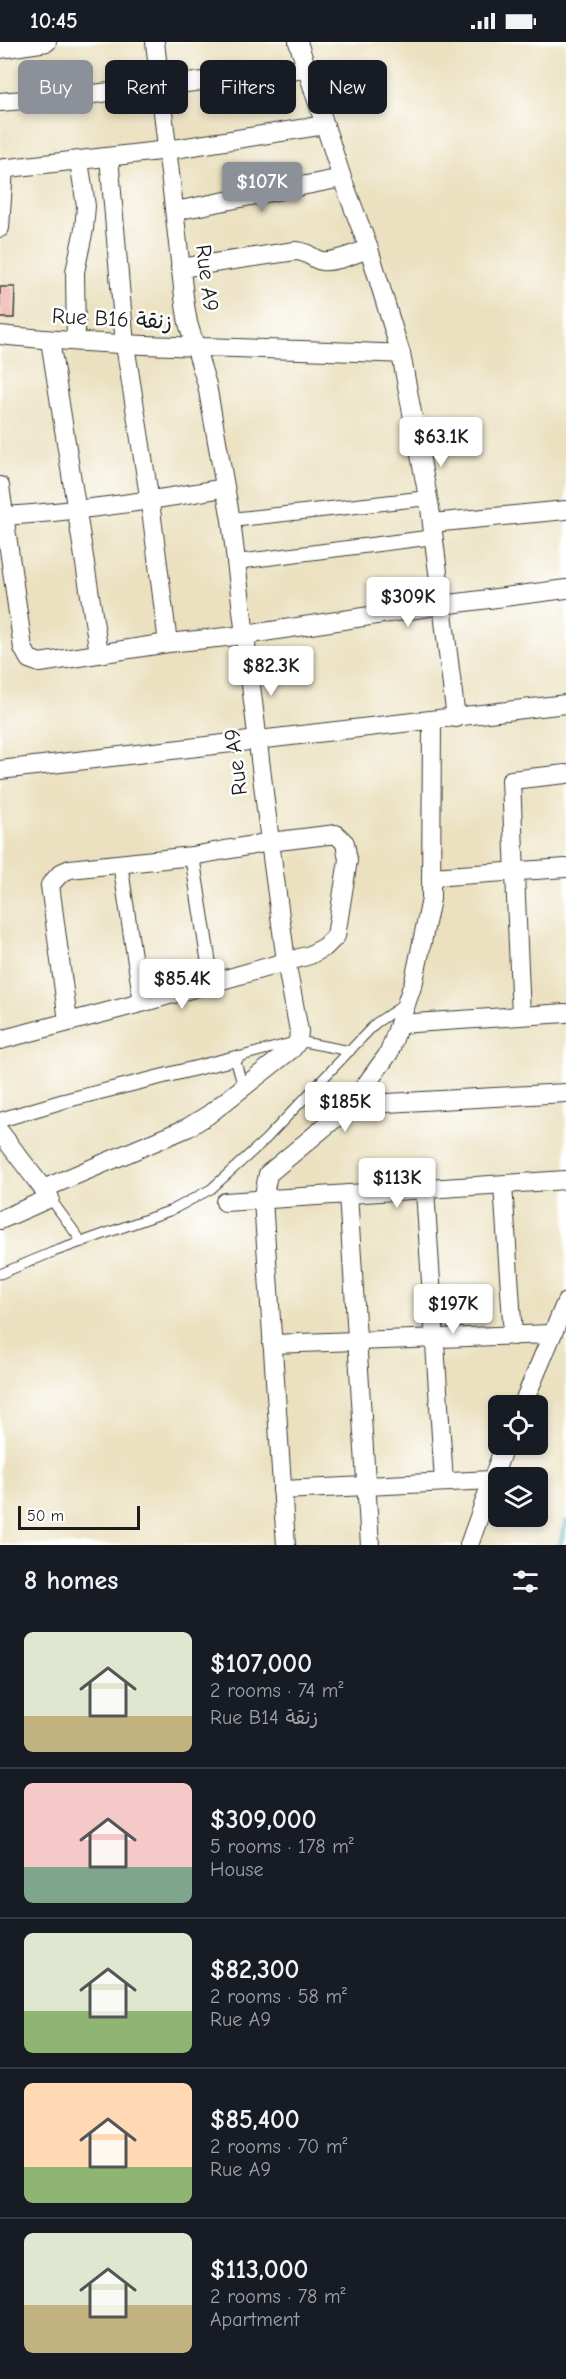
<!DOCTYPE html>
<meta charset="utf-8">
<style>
body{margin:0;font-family:"Comic Neue","Playpen Sans Arabic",sans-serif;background:#20242c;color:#f1f3f6;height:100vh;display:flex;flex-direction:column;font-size:22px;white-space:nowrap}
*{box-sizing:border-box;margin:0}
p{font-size:20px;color:#9ea1a6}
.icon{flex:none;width:33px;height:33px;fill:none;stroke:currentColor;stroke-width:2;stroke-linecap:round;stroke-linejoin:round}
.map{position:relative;height:1503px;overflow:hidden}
.drawer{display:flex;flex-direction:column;background:#171b24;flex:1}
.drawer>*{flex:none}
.guide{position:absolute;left:18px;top:18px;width:531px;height:54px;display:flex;gap:12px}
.buttons{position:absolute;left:488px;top:1353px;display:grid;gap:12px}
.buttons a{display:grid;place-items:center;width:60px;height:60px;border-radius:9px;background:#171b24;box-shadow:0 3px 9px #0003;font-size:30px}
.scale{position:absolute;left:18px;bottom:15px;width:122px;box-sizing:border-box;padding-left:6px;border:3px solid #1c1c1c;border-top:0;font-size:16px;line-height:21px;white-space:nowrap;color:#1c1c1c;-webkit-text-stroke:4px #fff;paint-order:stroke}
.price{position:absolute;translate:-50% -51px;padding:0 14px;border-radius:6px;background:#fff;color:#222;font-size:20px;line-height:39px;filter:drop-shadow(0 2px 3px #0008)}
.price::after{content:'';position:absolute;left:50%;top:36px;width:18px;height:14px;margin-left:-9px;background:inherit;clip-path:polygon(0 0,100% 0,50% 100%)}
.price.active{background:#8c9099;color:#fff}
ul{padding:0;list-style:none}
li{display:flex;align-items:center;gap:18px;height:150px;padding:0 24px}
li+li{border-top:2px solid #363941}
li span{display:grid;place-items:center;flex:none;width:168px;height:120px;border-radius:9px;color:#555}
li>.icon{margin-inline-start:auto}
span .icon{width:72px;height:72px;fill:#fffc;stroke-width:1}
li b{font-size:26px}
h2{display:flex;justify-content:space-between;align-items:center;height:72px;padding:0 24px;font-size:26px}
.tag{padding:0 21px;border-radius:9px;background:#171b24;box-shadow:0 3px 9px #0003;font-size:21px;line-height:54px}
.tag.active{background:#8c9099;color:#fff}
.status{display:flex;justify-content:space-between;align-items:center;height:42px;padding:0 30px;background:#171b24;direction:ltr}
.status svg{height:16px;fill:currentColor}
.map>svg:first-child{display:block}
</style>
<div class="status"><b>10:45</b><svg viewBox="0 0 49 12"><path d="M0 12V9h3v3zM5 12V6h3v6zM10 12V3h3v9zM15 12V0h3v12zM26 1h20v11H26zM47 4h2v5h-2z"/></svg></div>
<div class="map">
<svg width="566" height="1503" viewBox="0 0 566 1503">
<rect width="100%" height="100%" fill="#fff"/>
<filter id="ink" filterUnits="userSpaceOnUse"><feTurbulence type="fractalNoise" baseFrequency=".0167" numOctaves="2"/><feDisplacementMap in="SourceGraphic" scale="12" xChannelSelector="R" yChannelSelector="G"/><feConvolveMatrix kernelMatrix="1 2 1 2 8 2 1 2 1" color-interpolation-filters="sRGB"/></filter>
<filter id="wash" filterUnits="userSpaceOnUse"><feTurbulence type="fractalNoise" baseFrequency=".008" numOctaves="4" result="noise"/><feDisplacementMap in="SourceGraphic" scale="24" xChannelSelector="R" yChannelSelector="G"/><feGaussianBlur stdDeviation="1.35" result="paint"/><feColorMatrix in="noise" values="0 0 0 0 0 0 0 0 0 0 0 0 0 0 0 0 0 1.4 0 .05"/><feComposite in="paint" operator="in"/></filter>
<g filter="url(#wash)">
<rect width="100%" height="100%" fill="#ebe1c0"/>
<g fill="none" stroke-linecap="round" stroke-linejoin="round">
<polyline stroke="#3fadbc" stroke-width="4.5" points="560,1503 566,1480"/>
</g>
<g id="blocks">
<polygon fill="#f0afa8" points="0,245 15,245 14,276 0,276"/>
</g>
</g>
<g filter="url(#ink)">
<use href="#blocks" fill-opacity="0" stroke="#3b3a35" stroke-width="1.5"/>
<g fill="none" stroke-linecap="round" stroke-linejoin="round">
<g stroke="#3b3a35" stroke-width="11">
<g id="service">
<polyline points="243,1045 236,1020 238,1015 298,999 350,1009"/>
<polyline points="50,1156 82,1200"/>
<polyline points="0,1232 53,1210 172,1168 211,1147 265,1098 376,981 406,961"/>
</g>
</g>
<g stroke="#3b3a35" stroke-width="16">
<g id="pedestrian">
<polyline points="231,478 428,456"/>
<polyline points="237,520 434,495"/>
<polyline points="192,814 212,941"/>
<polyline points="120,821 141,961"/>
<polyline points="0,1078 64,1059 236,1016"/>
</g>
</g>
<g stroke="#3b3a35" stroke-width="20">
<g id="minor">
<polyline points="298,0 342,136 369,207 401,312"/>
<polyline points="0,7 47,0"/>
<polyline points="0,60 93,52 306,27"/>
<polyline points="109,115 125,303 150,460 168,601"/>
<polyline points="0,127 168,108 325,83"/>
<polyline points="175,169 342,136"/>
<polyline points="0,186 4,126"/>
<path d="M180 226 295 209C309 209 311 217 322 219 335 221 355 211 369 207"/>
<path d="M0 293C133 307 267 305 401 312L430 466 456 676"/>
<polyline points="50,298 99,611"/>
<polyline points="76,299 75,230 84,187 86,164 79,119"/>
<polyline points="0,444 23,606 29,617 40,621 168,601 245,593 442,563 566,547"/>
<path d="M5 474C79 469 151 459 224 446"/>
<polyline points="432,481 566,468"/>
<polyline points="0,728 566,662"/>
<polyline points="431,835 566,826"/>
<polyline points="521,974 511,738 566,732"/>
<polyline points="399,982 566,971"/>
<polyline points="0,998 141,961 310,913 325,905 336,894 348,818 345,801 336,792 270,800 192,814 70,827 61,831 50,843 68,979"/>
<polyline points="351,1063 566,1051"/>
<polyline points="0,1090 50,1156 0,1178"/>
<polyline points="503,1143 513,1294"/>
<polyline points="43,1147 187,1086 208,1073 292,1007 298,999 299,989 286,919 270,800 231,478 207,343 188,281 185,263 155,0"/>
<polyline points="425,1148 444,1440"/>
<polyline points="348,1152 370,1503"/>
<polyline points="225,1160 566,1138"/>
<polyline points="272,1302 552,1292"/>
<polyline points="522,1364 566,1260"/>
<polyline points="282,1448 492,1438"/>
<polyline points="286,1503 263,1158 268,1132 351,1063 389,1011 414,939 431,857 432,679"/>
<polyline points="469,1503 505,1402"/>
</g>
</g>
<use href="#service" stroke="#fff" stroke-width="9"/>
<use href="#pedestrian" stroke="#fff" stroke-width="14"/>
<use href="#minor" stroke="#fff" stroke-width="18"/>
</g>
</g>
<g text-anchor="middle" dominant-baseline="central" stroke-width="5" stroke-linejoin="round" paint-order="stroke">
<g font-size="22" fill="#1c1c1c" stroke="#fff">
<text transform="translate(207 236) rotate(83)">Rue A9</text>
<text transform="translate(112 277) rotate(3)">Rue B16 زنقة</text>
<text transform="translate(236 720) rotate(-97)">Rue A9</text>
</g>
</g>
</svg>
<div class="buttons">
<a><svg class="icon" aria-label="locate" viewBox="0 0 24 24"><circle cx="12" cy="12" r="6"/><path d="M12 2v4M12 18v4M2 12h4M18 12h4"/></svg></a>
<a><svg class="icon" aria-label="layers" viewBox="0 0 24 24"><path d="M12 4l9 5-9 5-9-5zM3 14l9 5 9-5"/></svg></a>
</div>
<div class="scale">50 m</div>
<b class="price active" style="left:262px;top:171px">$107K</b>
<b class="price" style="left:441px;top:426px">$63.1K</b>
<b class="price" style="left:408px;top:586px">$309K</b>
<b class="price" style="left:271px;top:655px">$82.3K</b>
<b class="price" style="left:182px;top:968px">$85.4K</b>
<b class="price" style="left:345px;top:1091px">$185K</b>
<b class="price" style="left:397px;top:1167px">$113K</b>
<b class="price" style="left:453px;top:1293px">$197K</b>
<div class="guide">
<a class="tag active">Buy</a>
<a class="tag">Rent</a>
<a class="tag">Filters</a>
<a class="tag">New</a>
</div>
</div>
<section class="drawer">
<h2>8 homes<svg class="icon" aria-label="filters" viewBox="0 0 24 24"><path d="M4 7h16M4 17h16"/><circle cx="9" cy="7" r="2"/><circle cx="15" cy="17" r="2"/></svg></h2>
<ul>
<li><span style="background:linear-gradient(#dfe7d0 70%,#c2b280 0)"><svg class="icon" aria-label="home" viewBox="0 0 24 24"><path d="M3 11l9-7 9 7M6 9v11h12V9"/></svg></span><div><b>$107,000</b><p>2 rooms · 74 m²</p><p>Rue B14 زنقة</p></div></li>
<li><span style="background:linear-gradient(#f6c9c9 70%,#7fa58c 0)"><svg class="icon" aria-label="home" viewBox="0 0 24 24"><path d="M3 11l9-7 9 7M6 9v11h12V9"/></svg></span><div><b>$309,000</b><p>5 rooms · 178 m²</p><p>House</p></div></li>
<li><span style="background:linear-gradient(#dfe7d0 65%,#8fb573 0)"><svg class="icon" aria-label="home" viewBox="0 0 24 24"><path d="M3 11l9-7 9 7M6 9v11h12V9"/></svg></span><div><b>$82,300</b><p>2 rooms · 58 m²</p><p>Rue A9</p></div></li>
<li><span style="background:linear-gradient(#ffd9b3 70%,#8fb573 0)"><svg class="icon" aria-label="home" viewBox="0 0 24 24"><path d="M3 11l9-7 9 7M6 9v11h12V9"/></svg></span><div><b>$85,400</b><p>2 rooms · 70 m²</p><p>Rue A9</p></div></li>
<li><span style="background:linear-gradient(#dfe7d0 60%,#c2b280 0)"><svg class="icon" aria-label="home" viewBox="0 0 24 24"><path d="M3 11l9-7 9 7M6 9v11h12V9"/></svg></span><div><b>$113,000</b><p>2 rooms · 78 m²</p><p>Apartment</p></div></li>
</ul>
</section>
